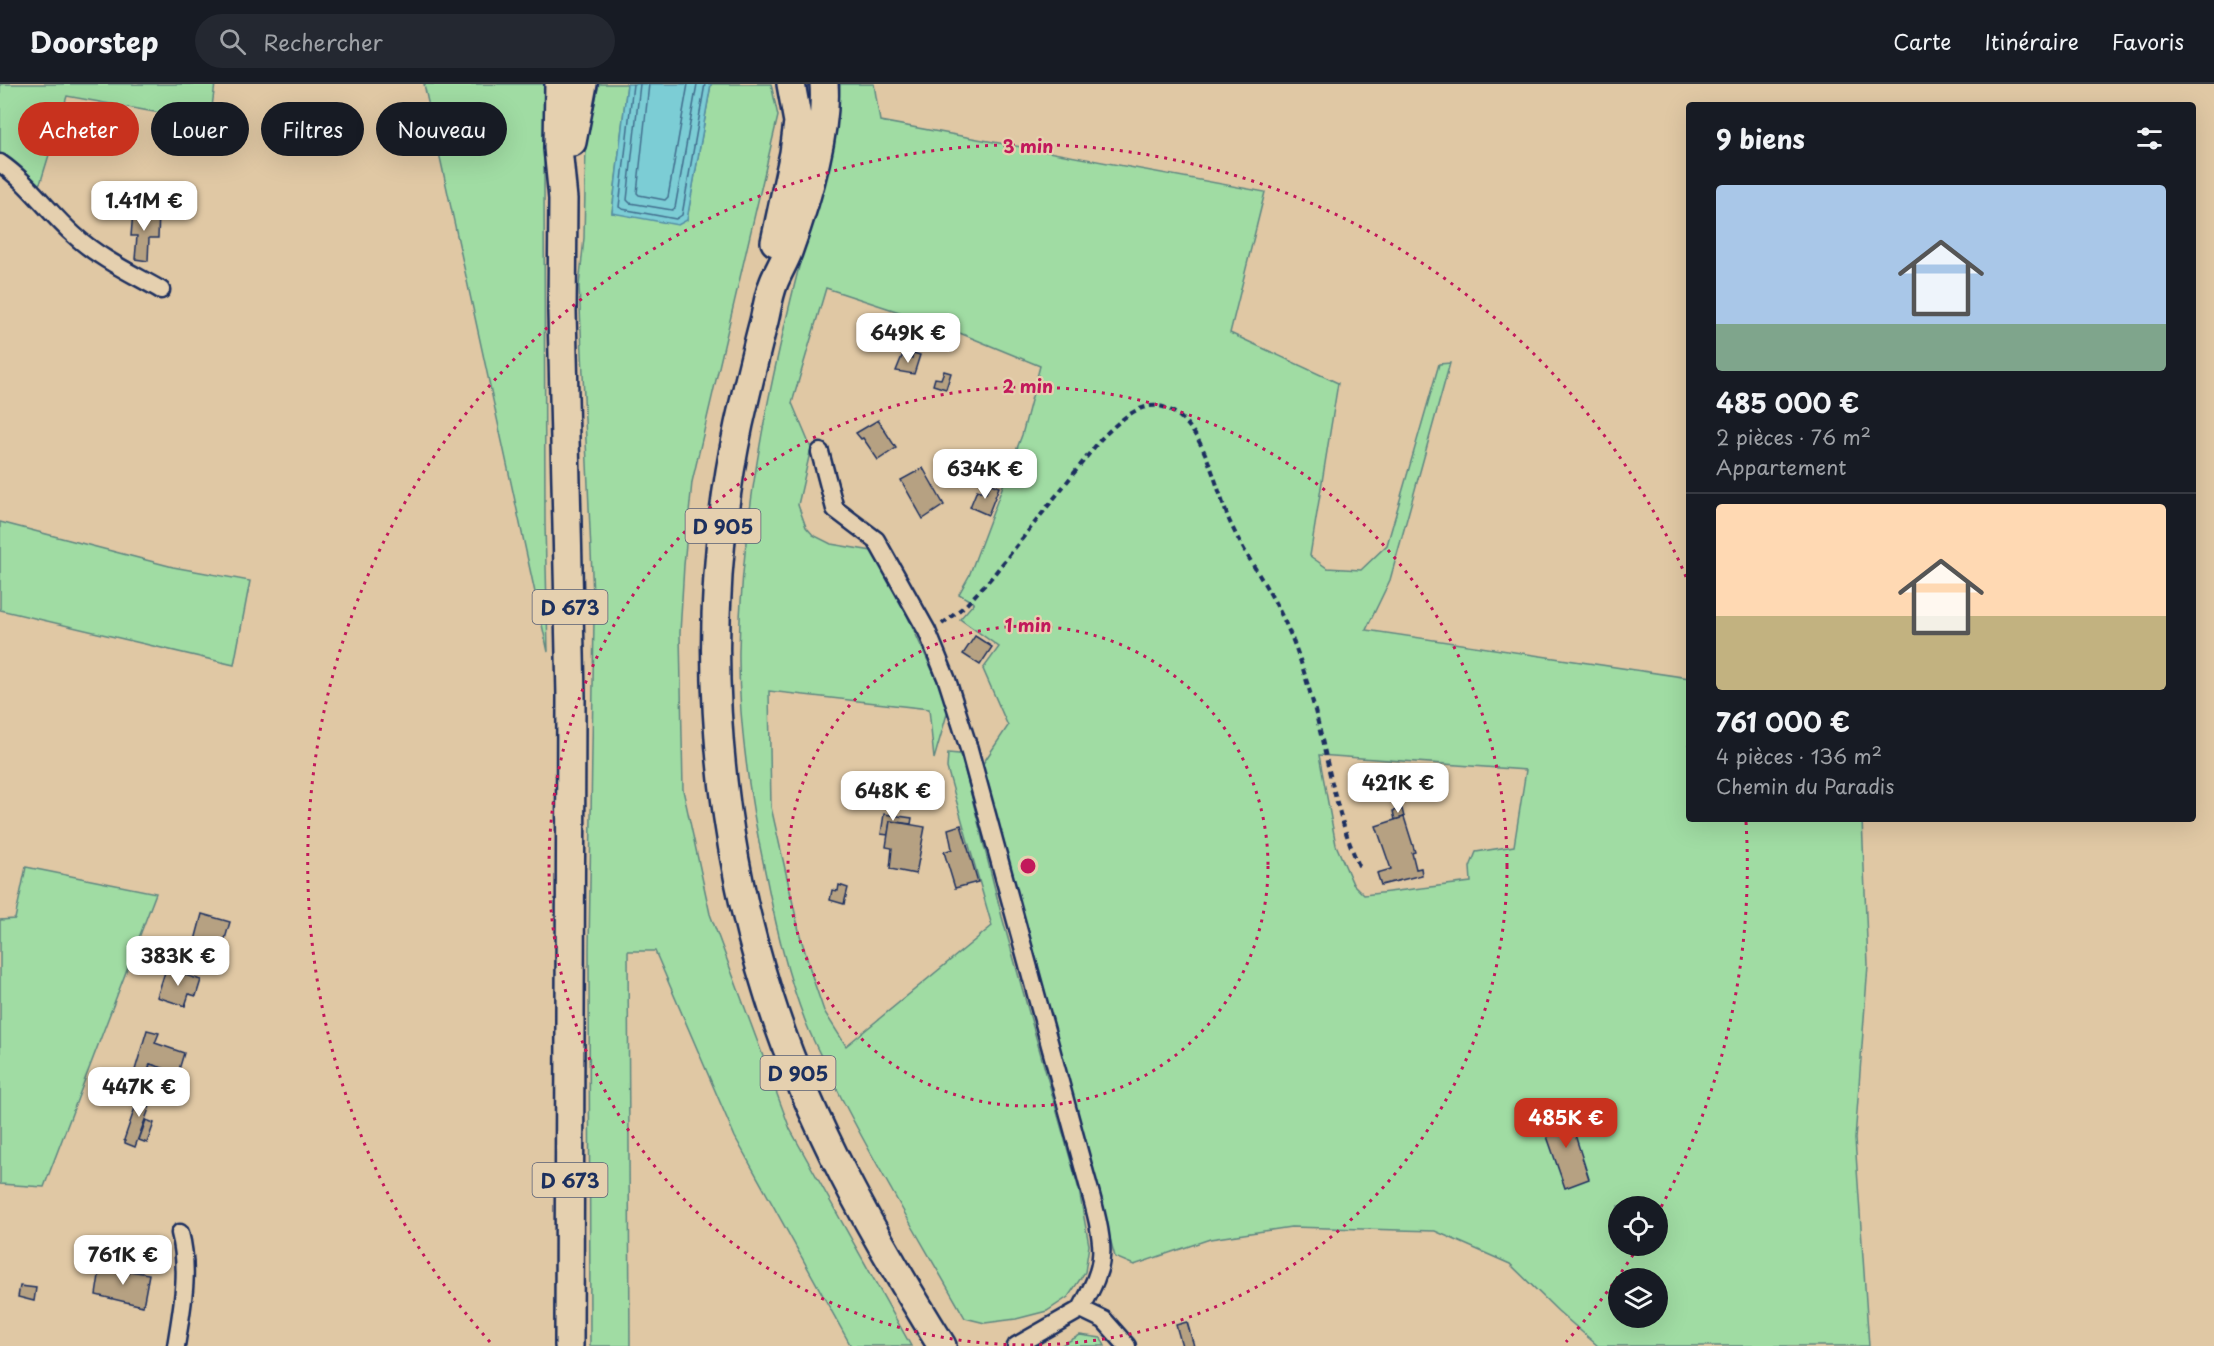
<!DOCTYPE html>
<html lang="fr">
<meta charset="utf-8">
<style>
body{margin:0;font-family:"Playpen Sans",sans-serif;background:#242831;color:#f1f3f6;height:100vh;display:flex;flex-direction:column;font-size:22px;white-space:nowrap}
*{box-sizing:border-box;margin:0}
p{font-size:20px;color:#9ea1a6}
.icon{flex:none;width:33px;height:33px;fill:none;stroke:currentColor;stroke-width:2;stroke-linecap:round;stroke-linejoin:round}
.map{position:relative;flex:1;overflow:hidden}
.panel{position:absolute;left:1686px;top:18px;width:510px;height:720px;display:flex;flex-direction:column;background:#171b24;border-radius:6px;box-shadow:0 6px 24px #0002}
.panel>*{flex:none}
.top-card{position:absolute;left:18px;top:18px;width:570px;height:54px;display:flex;gap:12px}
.buttons{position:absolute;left:1608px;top:1112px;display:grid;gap:12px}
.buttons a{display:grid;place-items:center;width:60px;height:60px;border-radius:50%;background:#171b24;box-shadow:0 6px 24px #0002;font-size:30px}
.price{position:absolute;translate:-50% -51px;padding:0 14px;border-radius:12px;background:#fff;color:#222;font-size:20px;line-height:39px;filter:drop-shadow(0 2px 3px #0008)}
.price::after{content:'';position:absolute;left:50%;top:36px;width:18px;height:14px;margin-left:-9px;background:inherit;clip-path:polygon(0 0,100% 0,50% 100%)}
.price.selected{background:#c8321e;color:#fff}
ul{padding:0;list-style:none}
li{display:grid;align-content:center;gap:12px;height:318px;padding:0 30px}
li+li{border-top:2px solid #363941}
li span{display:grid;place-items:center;height:186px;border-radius:6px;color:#555}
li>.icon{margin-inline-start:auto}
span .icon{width:108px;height:108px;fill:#fffc;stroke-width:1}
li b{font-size:26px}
h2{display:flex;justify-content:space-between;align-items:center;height:72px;padding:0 30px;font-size:26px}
.pill{padding:0 21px;border-radius:27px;background:#171b24;box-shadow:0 6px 24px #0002;font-size:21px;line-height:54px}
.pill.selected{background:#c8321e;color:#fff}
header{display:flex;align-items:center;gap:36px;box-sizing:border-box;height:84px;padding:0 30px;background:#171b24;border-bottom:2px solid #363941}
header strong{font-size:28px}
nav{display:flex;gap:33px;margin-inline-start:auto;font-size:21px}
.search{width:420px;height:54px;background:#242831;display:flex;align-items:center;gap:15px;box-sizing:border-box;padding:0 21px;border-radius:33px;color:#9ea1a6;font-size:22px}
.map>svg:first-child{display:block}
</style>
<header>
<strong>Doorstep</strong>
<div class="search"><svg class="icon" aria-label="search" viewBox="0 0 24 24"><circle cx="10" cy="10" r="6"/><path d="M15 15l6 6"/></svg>Rechercher</div>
<nav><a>Carte</a><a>Itinéraire</a><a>Favoris</a></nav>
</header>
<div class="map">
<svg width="2214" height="1262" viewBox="0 0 2214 1262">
<rect width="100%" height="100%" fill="#e0c8a4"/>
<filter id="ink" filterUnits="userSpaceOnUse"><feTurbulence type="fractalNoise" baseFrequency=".0167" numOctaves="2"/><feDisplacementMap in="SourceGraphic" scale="12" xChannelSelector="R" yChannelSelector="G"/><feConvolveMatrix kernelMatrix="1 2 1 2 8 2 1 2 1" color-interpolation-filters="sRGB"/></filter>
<g filter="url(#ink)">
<g fill="#a0dca3" stroke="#5e8680" stroke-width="1.5" fill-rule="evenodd">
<polygon points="0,0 215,0 210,38 67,12 41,97 36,105 0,73"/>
<polygon points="424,0 549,0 544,85 545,440 548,568"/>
<polygon points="599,0 627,0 612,129 687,135 711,0 771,0 778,32 692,398 684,481 680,549 683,706 710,830 790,1045 911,1262 851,1262 735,1053 655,867 628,867 630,1262 590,1262 589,866 594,534 579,202 584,154 586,58"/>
<path d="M840 0H874L880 37 1265 108 1230 249 1338 299 1310 472 1327 484 1361 486 1387 461 1439 280 1450 279 1390 496 1366 546 1689 594V735H1862L1868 881 1855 1055 1869 1262H1598L1558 1227 1510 1180 1435 1147 1291 1143 1210 1155 1134 1181 1115 1173 982 681 1008 642 983 585 999 563 960 535 974 519 959 510 969 492 1022 351 1040 282 945 243 826 204 792 319 811 364 798 421 806 443 813 451 831 460 872 467 906 529 949 623 934 675 929 625 769 607 771 723 800 851 813 895 824 927 846 962 992 842 947 684 948 669 959 670 962 674 1002 833 1079 1106 1089 1161 1085 1188 1068 1213 1047 1227 1016 1235 985 1239 965 1234C923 1160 879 1088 841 1013 829 988 816 964 806 939 787 891 776 842 766 792 750 718 738 642 739 566 742 383 792 209 838 33ZM1319 671 1526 686 1514 762 1476 768 1470 783 1471 798 1364 811 1353 800 1336 761ZM1618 1122H1658V1161H1618ZM1618 1194H1658V1233H1618Z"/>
<polygon points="0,438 173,483 250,497 234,581 0,526"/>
<polygon points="26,783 156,809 44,1103 0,1100 0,836 15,835"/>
<polygon points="1080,1251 1101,1254 1105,1262 1060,1262"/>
</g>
<polygon fill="#7ccdd5" stroke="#558ea5" stroke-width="1.5" points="627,0 711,0 687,136 678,141 612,129"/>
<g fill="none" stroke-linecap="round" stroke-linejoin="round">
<g stroke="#426e8e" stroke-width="1.5">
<polyline points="633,0 619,123 622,125 676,135 682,131 705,0"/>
<polyline points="640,0 627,116 630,119 672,126 675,124 697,0"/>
<polyline points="649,0 637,109 639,111 665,116 668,113 688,0"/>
</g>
</g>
<g fill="#b6a182" stroke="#1b2f5e" stroke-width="1.5">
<polygon points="133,128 159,129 158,154 149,154 148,177 135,175 137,152 131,152"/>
<polygon points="913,269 920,271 914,290 896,287 902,272 912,274"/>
<polygon points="944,287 951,289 946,305 933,301 935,294 941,295"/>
<polygon points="878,336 896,364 878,376 863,354 861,355 856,349"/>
<polygon points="923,384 944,421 923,435 901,396"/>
<polygon points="991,400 999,403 988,431 970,423 977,406 986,409"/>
<polygon points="975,552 992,563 980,581 963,570"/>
<polygon points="1402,725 1404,733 1395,736 1393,727"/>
<polygon points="884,730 912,734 911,740 890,737 888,751 881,750"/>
<polygon points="1404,733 1415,768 1412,769 1416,785 1421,784 1422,791 1381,801 1377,789 1391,785 1376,742"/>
<polygon points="890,737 925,743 916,790 890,785 892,764 886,763"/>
<polygon points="961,741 978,798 955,804 944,768 952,765 948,745"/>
<polygon points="839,801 848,804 844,820 830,816 832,806 838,807"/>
<polygon points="202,830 230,838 222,865 209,861 207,868 193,864"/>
<polygon points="166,885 201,896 196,912 189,910 185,922 157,913"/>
<polygon points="147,946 159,949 155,959 184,969 178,989 150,980 147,990 135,986"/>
<polygon points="150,980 178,989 177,993 149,984"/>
<polygon points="141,1006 154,1011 135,1063 125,1059 125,1057 124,1056"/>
<polygon points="1576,1028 1578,1035 1571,1038 1589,1095 1565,1104 1542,1038"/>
<polygon points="146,1036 154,1039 147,1059 139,1056"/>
<polygon points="100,1185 129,1190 130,1187 149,1190 143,1222 96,1211"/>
<polygon points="20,1202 36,1204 34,1217 18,1213"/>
<polygon points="1187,1238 1194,1262 1182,1262 1176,1241"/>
</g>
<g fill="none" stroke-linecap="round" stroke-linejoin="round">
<g stroke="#1b2f5e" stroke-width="21">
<g id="street">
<path d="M0 79C29 99 48 128 74 151 99 174 131 189 161 206"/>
<path d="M820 368 835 425 876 456 927 547 947 596 969 665 1083 1082C1089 1105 1104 1150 1101 1173 1100 1191 1089 1209 1081 1225L1104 1236 1127 1262"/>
<path d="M176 1262C182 1224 190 1187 180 1149"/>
<polyline points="1016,1262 1081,1225"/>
</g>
</g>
<g stroke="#1b2f5e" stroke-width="32">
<g id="primary">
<polyline points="559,0 558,64 563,115 562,228 571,612 569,1262"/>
<path d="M824 0C828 50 805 121 788 168 784 178 778 188 774 198 769 210 767 224 764 237 755 271 747 305 739 340 699 527 711 730 769 912 808 1037 873 1151 942 1262"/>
<polyline points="572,58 583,0"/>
<polyline points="775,158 794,69 798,38 791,0"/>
</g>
</g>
<path stroke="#1b2f5e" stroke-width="4" stroke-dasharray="6 4.5" stroke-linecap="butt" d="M942 540 966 521 992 493 1100 356C1117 339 1144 311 1170 326 1205 345 1215 401 1229 436 1244 470 1266 499 1282 532 1292 552 1300 574 1306 595 1326 658 1332 724 1360 784"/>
<use href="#street" stroke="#e5d0af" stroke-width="16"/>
<use href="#primary" stroke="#e5d0af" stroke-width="27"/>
</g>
</g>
<g fill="none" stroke="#c2185b" stroke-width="3" stroke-dasharray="3 6">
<circle cx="1028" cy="782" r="240"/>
<circle cx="1028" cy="782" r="479"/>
<path d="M1638 1163A719 719 0 0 1 1566 1258M490 1258A719 719 0 1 1 1687 495M1746 738A719 719 0 0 1 1660 1125"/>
</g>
<g text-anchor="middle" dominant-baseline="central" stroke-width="4.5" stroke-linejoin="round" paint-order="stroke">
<g fill="#e5d0af" stroke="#585f76" stroke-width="1.5">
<rect x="685.5" y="425" width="75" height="34" rx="4.5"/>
<rect x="532.5" y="506" width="75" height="34" rx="4.5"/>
<rect x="760.5" y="972" width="75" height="34" rx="4.5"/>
<rect x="532.5" y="1079" width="75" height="34" rx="4.5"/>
</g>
<g font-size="20" font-weight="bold" fill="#1b2f5e">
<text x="723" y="442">D 905</text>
<text x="570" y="523">D 673</text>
<text x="798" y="989">D 905</text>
<text x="570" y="1096">D 673</text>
</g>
</g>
<circle cx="1028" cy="782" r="9" fill="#c2185b" stroke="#e5d0af" stroke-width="3"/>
<g font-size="18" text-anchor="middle" font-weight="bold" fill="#c2185b" stroke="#e5d0af" stroke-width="4.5" stroke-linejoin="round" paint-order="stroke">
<text x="1028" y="69">3 min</text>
<text x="1028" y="309">2 min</text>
<text x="1028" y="548">1 min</text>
</g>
</svg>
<div class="buttons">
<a><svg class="icon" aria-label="locate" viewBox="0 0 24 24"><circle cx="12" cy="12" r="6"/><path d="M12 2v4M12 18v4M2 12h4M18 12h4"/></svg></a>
<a><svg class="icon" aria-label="layers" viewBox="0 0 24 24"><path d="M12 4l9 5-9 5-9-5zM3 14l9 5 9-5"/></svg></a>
</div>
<b class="price" style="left:144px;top:148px">1.41M €</b>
<b class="price" style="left:908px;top:280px">649K €</b>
<b class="price" style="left:985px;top:416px">634K €</b>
<b class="price" style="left:1398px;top:730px">421K €</b>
<b class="price" style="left:893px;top:738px">648K €</b>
<b class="price" style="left:178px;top:903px">383K €</b>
<b class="price" style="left:139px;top:1034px">447K €</b>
<b class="price selected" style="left:1566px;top:1065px">485K €</b>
<b class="price" style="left:123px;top:1202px">761K €</b>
<div class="top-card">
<a class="pill selected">Acheter</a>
<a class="pill">Louer</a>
<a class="pill">Filtres</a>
<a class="pill">Nouveau</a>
</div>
<section class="panel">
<h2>9 biens<svg class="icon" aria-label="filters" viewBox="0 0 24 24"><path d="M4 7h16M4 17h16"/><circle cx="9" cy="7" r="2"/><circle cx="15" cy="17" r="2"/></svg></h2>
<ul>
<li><span style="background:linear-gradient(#a9c7e8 75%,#7fa58c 0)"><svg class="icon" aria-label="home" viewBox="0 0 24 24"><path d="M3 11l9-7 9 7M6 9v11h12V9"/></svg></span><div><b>485 000 €</b><p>2 pièces · 76 m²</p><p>Appartement</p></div></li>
<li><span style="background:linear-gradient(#ffd9b3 60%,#c2b280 0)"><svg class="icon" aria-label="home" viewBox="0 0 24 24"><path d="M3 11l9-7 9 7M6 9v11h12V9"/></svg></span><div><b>761 000 €</b><p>4 pièces · 136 m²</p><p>Chemin du Paradis</p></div></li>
</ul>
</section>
</div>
